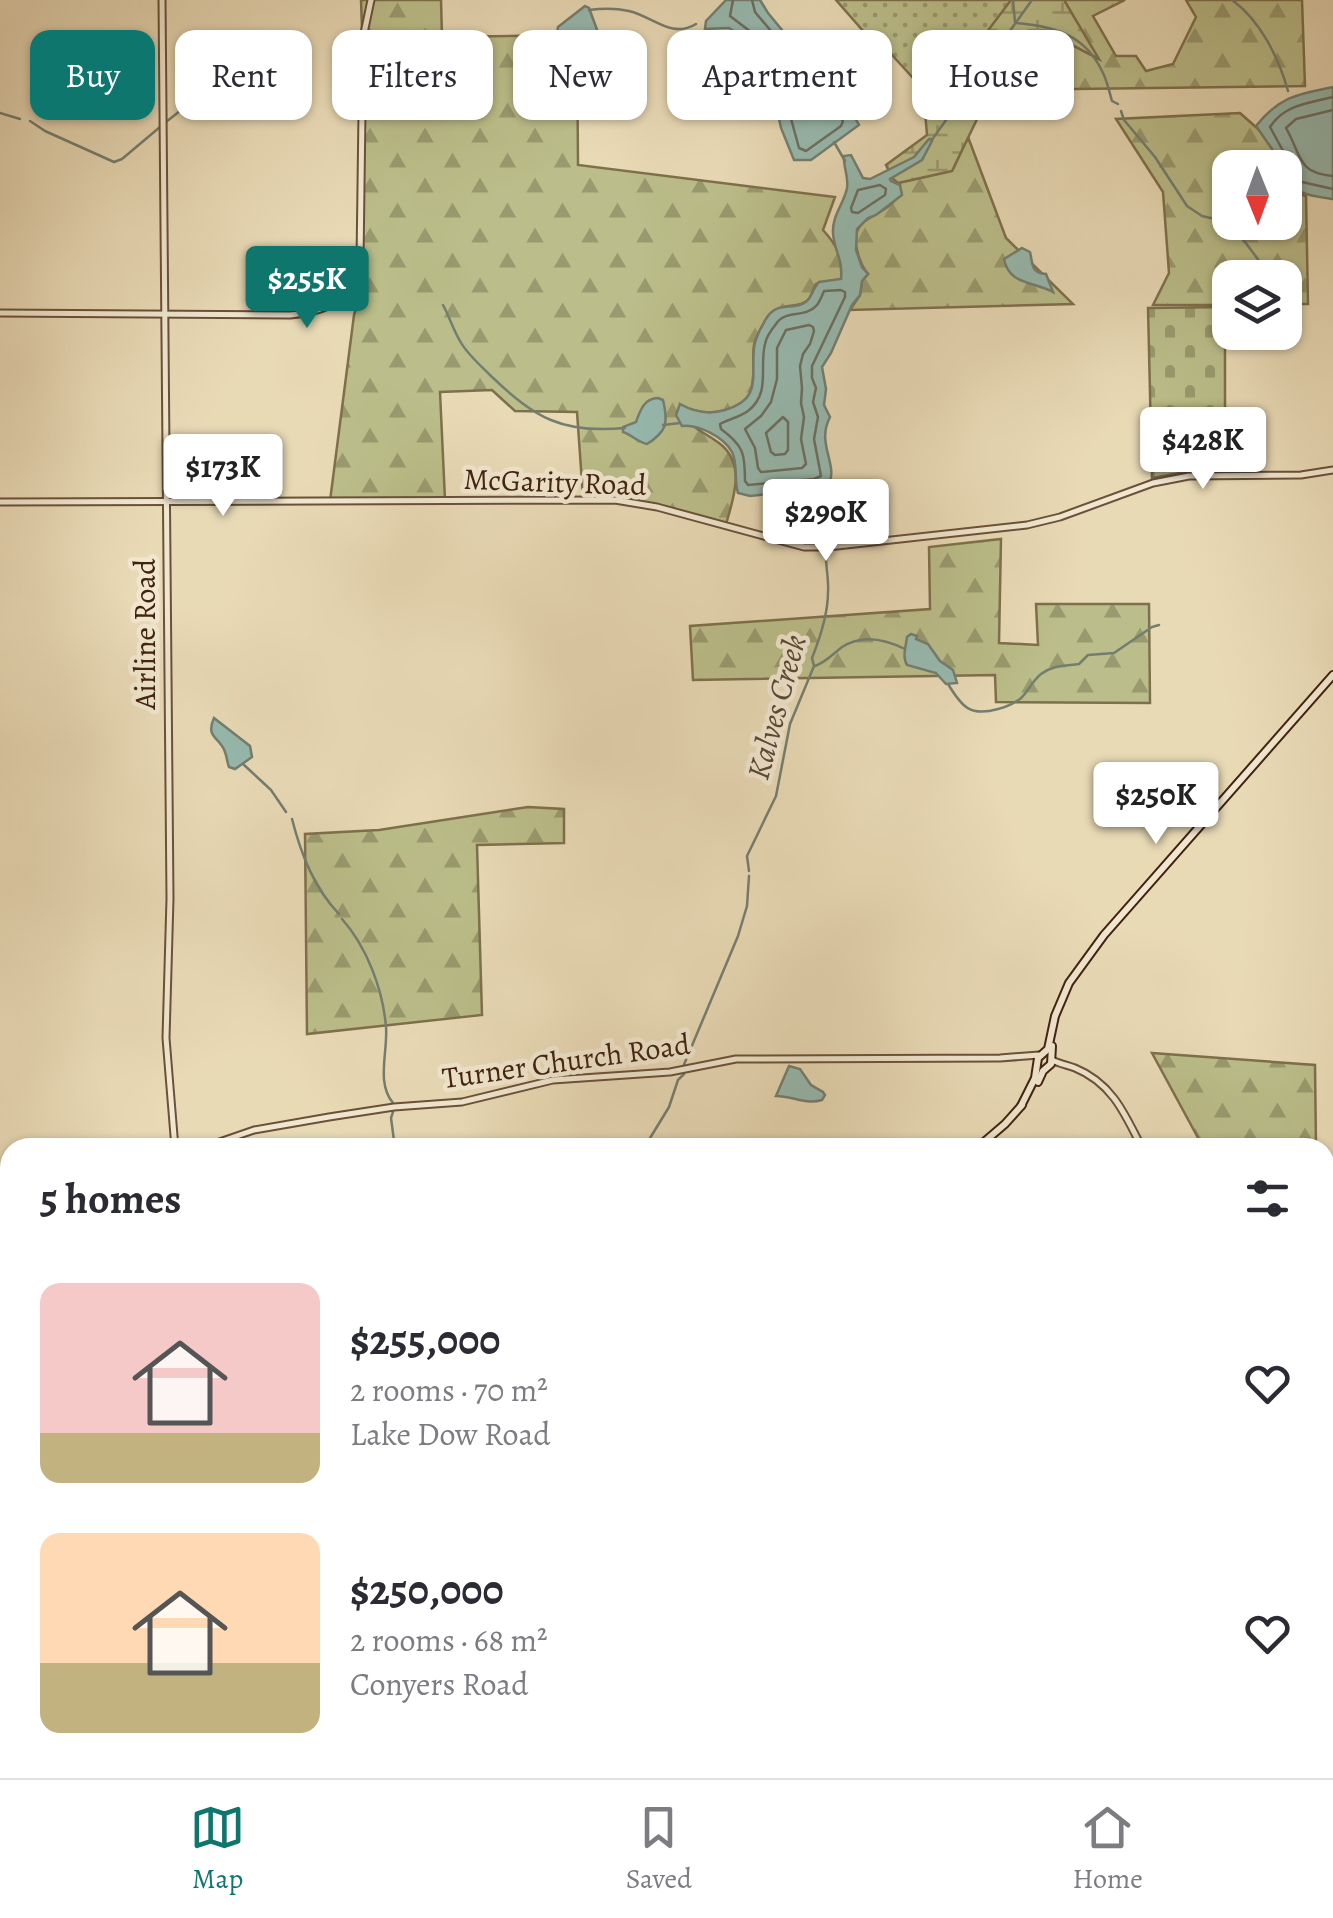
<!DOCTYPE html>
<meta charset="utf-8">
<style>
body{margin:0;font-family:Alegreya,serif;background:#f7f7f7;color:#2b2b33;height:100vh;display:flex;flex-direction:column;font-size:38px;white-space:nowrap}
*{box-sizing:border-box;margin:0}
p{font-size:32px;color:#7c7c81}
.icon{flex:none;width:55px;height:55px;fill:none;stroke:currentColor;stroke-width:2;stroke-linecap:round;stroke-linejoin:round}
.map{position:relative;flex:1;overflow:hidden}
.side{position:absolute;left:0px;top:1138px;width:1335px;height:642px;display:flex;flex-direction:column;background:#fff;border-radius:30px 30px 0 0;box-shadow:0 2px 8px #0004}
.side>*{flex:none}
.top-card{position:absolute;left:30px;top:30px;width:1275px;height:90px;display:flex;gap:20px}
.needle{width:65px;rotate:179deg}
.controls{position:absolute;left:1212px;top:150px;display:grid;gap:20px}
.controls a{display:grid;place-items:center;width:90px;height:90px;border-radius:20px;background:#fff;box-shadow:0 2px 8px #0004;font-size:50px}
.price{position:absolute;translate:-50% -85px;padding:0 22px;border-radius:10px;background:#fff;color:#222;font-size:32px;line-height:65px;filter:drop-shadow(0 2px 5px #0008)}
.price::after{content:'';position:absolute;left:50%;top:60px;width:30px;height:22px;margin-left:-15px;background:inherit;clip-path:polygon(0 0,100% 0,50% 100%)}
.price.selected{background:#0f766e;color:#fff}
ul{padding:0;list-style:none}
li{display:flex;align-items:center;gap:30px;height:250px;padding:0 40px}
li span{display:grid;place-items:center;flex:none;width:280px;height:200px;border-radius:20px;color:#555}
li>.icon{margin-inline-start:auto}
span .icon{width:120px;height:120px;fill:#fffc;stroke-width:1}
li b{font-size:42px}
h2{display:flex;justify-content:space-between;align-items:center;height:120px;padding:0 40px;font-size:42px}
.tag{padding:0 35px;border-radius:20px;background:#fff;box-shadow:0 2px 8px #0004;font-size:35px;line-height:90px}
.tag.selected{background:#0f766e;color:#fff}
.tab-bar{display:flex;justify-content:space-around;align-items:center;height:140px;border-top:2px solid #e1e1e2;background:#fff;font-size:28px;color:#7c7c81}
.tab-bar a{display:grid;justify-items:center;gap:5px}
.tab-bar .selected{color:#0f766e}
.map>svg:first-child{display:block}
</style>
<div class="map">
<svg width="1333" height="1778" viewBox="0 0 1333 1778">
<defs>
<pattern id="forest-firs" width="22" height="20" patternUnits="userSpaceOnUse" patternTransform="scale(2.5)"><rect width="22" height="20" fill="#bbbe8a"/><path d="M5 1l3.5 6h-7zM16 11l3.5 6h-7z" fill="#999a6f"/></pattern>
<pattern id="wetland-marsh" width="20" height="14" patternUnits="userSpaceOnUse" patternTransform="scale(2.5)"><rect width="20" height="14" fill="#bbbe8a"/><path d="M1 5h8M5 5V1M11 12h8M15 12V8" fill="none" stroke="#999a6f"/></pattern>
<pattern id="cemetery-stones" width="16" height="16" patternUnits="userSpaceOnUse" patternTransform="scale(2.5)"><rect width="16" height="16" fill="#bbbe8a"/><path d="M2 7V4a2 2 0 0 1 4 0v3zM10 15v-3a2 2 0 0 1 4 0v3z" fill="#999a6f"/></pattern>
<pattern id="park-dots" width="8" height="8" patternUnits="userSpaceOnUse" patternTransform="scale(2.5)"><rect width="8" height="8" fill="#bbbe8a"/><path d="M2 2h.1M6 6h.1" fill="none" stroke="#999a6f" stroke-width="1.8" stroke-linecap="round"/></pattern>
</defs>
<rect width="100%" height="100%" fill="#e9dab6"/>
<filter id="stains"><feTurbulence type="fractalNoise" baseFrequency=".002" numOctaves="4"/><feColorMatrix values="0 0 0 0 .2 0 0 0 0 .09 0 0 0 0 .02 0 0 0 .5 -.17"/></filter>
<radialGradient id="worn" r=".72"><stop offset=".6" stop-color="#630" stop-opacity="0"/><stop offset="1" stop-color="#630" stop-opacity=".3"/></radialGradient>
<g fill="url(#forest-firs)" stroke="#7e704c" stroke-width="2.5">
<path d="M361 0H441L442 37 577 35 578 165 835 197 823 230C837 245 843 258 841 279L816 284C813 288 813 293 810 298 801 310 779 301 768 316 763 324 756 336 754 345 750 374 764 398 726 410 710 415 695 412 681 405 695 434 696 426 719 443 746 463 734 497 726 524L619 499 583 497 577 412 515 411 492 390 440 392 445 500 330 501 354 315 364 283 361 231 363 57Z"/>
<polygon points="1064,0 1125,0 1093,16 1116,56 1136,56 1146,71 1173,64 1196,17 1186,0 1302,0 1305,86 991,90 1008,53 1053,35 1097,58"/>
<polygon points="1240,113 1266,136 1281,167 1230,168 1230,222 1285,222 1285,177 1290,191 1306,196 1308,304 1285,304 1285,278 1230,278 1230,305 1153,305 1169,273 1163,192 1116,119"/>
<path d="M968 137 1006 238 1073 304 850 310 860 295 862 281 868 274C861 266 858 256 856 245 852 216 881 218 895 200 896 198 899 187 900 185L898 183 952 171Z"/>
<polygon points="1001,539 999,643 1038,645 1036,604 1149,604 1150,703 996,702 995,675 693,680 690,626 930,609 929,547"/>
<polygon points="528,807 564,809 564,843 477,845 482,1015 307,1034 305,834 379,830"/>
<polygon points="1152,1053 1315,1065 1316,1147 1203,1147"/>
<polygon points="0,1343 9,1362 7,1443 0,1443"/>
<polygon points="0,1561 10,1561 10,1631 0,1629"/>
<polygon points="1333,1751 1333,1778 1249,1778 1273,1770 1325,1770 1325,1753"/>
<polygon points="244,1770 595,1770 612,1778 247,1778"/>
<polygon points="885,1770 1155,1770 1164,1778 885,1778"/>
</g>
<polygon fill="url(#wetland-marsh)" stroke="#7e704c" stroke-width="2.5" points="1002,0 1064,0 1099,59 1053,35 1009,53 952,171 898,183 892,178 886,165 927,135 924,99 954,92 987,17"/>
<polygon fill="url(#cemetery-stones)" stroke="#7e704c" stroke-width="2.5" points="1225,307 1225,470 1191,471 1152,478 1148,308"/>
<polygon fill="url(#park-dots)" stroke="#7e704c" stroke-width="2.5" points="836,0 1011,0 946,86 924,90 881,43 878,48"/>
<g fill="#97bab0" stroke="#747e70" stroke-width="2.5">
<polygon points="726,0 760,0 768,13 782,30 799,60 813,72 840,105 854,116 859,125 811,160 794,160 781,128 774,95 744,38 729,28 705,29 706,21"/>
<polygon points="585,6 589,8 599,35 598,39 565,36 557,33 558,27"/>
<polygon points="238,68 246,70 240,78 229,86 226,104 210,111 194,87 194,75 208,70 222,74"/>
<path d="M1333 87V199C1310 196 1287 194 1285 168L1281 167 1272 149 1256 126C1279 97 1297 94 1333 87Z"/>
<path d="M929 139H932V141L922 160 890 179 891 181 900 185 902 195 876 215 868 218 857 229 856 250 862 267 868 274 862 281 860 295 852 305 831 353 822 367 826 389 824 405 830 417C815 446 841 465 827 488L750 496 738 493C734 481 738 464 732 452 724 437 698 424 682 426L676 415 680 404C694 412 709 415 725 410 762 399 751 378 754 348 755 337 761 328 766 319 778 299 794 312 807 301 812 296 813 288 819 282L841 279C843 258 834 251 833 233 832 215 844 204 847 188 849 177 843 167 844 156L851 155 863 178 870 179 914 157Z"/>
<path d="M1022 248 1030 252C1033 263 1030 273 1046 274L1053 292C1033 281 1009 285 1004 259Z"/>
<path d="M658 398 663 400C669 424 666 432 647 444 639 443 632 435 623 432V427L636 422C640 411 644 398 658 398Z"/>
<path d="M911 634 917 636 916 639 928 644 940 661 953 670 957 683 946 684 936 673 907 665C902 657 906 646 907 637Z"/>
<path d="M214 718 250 746 252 757 235 769 229 767C227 762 227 757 225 752 220 737 205 738 214 718Z"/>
<path d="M789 1066 800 1069 811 1085 823 1092 825 1095 822 1100C806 1105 792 1096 776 1096Z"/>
</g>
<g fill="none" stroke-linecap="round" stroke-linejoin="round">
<g stroke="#6c6e60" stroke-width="2.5">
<polyline points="733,0 730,16 751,32 773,70 784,93 799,148 806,151 841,126 843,121 789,63 771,31 755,12 752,0"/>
<path d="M1333 97C1308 103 1284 105 1270 127L1288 160 1290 173 1302 182 1333 189"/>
<path d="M1333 110 1296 119 1286 128C1302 156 1297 173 1333 176"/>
<polygon points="880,185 886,189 885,195 858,213 852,212 851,208 858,190"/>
<path d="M841 290 845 292V297L812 366V378L816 388 813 402 818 417 814 439 821 476 814 479 748 485 745 481C745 454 744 446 721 429L720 424C729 419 740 417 748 411 771 393 759 368 765 344 766 338 772 329 776 324 785 309 805 319 817 305 820 301 822 296 824 291Z"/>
<polygon points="809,325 813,327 814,331 810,344 803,354 800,366 802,388 801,403 804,417 801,439 806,464 802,468 761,472 758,468 755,448 745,429 761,416 771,402 777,379 777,348 786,330"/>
<polygon points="783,417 788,422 788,450 785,454 775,455 771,452 766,433"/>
</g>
<g stroke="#747e70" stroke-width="2.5">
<polyline points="1013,0 1015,22"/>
<path d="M1232 0C1260 20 1279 58 1288 91"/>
<path d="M589 10C603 8 616 8 629 11 654 17 671 39 696 24"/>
<path d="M1016 23C1054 26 1085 35 1102 71 1107 80 1109 91 1112 101L1118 104"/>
<polyline points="1121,111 1124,120 1155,157 1187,206 1202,216 1215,219 1236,230 1260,262"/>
<polyline points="0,113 20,119"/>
<polyline points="30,121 45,131 114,162 122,159 160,127"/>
<polyline points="166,122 200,95"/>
<polyline points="931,141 1032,0"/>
<polyline points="834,142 845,161"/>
<path d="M443 305C449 316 453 329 460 341 467 354 480 365 491 376 535 418 562 434 625 428"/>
<polyline points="663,425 680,423"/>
<polyline points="801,490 818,514 819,533 825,542"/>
<path d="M815 666C826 662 833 654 842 647 862 634 885 639 905 649"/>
<path d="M948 684C962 707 970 717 998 709 1007 707 1013 704 1020 699 1028 692 1032 681 1041 674 1053 665 1065 666 1079 664L1088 655 1114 653 1152 627 1159 625"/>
<polyline points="243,764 271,790 286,812"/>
<path d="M292 819C301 854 314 888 339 914"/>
<path d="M749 871 747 856 776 796 790 724 814 666 812 658C820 638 828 614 828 592 829 578 825 564 826 550"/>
<path d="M342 919C367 947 383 990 386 1027 388 1052 376 1083 393 1103"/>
<polyline points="683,1067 738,936 747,906 749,876"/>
<polyline points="393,1112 391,1118 395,1148"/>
<polyline points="644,1148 669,1107 678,1080 684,1074"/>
<polyline points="1325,1555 1333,1548"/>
<polyline points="0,1604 10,1606"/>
<polyline points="1325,1750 1333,1754"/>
<polyline points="563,1770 564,1778"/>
<polyline points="1101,1770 1110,1778"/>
<polyline points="335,1778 337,1770"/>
<polyline points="785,1778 785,1770"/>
<polyline points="1023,1778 1039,1770"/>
<polyline points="1226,1778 1248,1770"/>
</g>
<g stroke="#6a5139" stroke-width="9">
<g id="tertiary">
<polyline points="162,0 170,899 166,1038 175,1148"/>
<path d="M0 313 290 315C325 312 355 300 360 261L363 38 371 0"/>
<polyline points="0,502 615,500 657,507 804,547 828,547 1027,525 1060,517 1153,483 1189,476 1301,475 1333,470"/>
<path d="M1052 1060C1060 1064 1067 1065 1075 1068 1112 1083 1125 1114 1142 1148"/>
<polyline points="202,1148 254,1130 329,1117 394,1107 462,1102 553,1080 670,1072 736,1059 1000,1058 1039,1055"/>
<polyline points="0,1194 10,1191"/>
<polyline points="1325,1375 1333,1378"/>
<polyline points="181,1770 181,1778"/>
<polyline points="934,1770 935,1778"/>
</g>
</g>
<g stroke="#40230f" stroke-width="10">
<g id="secondary">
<polyline points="1038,1082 1043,1071 1051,1064 1052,1046"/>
<polyline points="1021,1106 1035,1078 1038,1058 1048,1049 1055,1016 1069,983 1104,935 1333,675"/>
<polyline points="977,1148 1005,1124 1022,1105"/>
<polyline points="48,1778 53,1770"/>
</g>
</g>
<use href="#tertiary" stroke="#f1e7d0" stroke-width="5"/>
<use href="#secondary" stroke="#f1e7d0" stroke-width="6"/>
</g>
<g text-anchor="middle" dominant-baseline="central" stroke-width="9" stroke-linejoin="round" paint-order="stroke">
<g font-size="30" fill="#40230f" stroke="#f1e7d0">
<text transform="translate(555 482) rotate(2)">McGarity Road</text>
<text transform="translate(145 634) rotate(-90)">Airline Road</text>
<text transform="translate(566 1061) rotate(-8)">Turner Church Road</text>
</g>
<g font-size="32" font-style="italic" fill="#564937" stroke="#f1e7d0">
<text transform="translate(776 707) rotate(-75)">Kalves Creek</text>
</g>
</g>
<rect width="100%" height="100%" filter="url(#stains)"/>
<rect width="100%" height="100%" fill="url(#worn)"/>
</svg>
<div class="controls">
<a><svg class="needle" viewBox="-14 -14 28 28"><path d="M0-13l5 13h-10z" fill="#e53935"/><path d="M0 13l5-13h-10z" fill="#7c7c81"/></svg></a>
<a><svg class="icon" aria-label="layers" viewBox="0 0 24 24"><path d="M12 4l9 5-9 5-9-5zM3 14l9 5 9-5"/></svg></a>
</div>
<b class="price selected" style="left:307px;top:331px">$255K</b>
<b class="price" style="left:1203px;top:492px">$428K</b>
<b class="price" style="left:223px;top:519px">$173K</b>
<b class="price" style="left:826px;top:564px">$290K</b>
<b class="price" style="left:1156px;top:847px">$250K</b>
<div class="top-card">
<a class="tag selected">Buy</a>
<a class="tag">Rent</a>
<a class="tag">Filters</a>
<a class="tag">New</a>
<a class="tag">Apartment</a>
<a class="tag">House</a>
</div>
<section class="side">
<h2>5 homes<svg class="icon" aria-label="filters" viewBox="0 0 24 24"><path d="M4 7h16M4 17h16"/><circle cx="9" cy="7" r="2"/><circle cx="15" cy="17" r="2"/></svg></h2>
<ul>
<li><span style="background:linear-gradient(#f6c9c9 75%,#c2b280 0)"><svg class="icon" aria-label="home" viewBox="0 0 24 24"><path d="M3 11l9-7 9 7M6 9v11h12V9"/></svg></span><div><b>$255,000</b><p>2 rooms · 70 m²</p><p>Lake Dow Road</p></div><svg class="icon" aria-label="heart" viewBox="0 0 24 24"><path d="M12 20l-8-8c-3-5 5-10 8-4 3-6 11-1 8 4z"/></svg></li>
<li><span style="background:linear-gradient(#ffd9b3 65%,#c2b280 0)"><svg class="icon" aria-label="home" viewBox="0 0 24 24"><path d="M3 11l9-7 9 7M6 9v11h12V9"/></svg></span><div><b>$250,000</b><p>2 rooms · 68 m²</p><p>Conyers Road</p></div><svg class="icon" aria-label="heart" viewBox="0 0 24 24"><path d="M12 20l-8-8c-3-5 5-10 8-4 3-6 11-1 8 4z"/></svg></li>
</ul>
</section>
</div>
<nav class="tab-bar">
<a class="selected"><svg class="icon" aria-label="map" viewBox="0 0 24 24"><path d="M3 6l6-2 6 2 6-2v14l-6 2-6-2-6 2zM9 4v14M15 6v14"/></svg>Map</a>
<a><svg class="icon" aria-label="saved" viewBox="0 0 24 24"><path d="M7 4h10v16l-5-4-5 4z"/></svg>Saved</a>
<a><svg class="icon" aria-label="home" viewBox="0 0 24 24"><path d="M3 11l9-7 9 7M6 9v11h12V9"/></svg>Home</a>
</nav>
